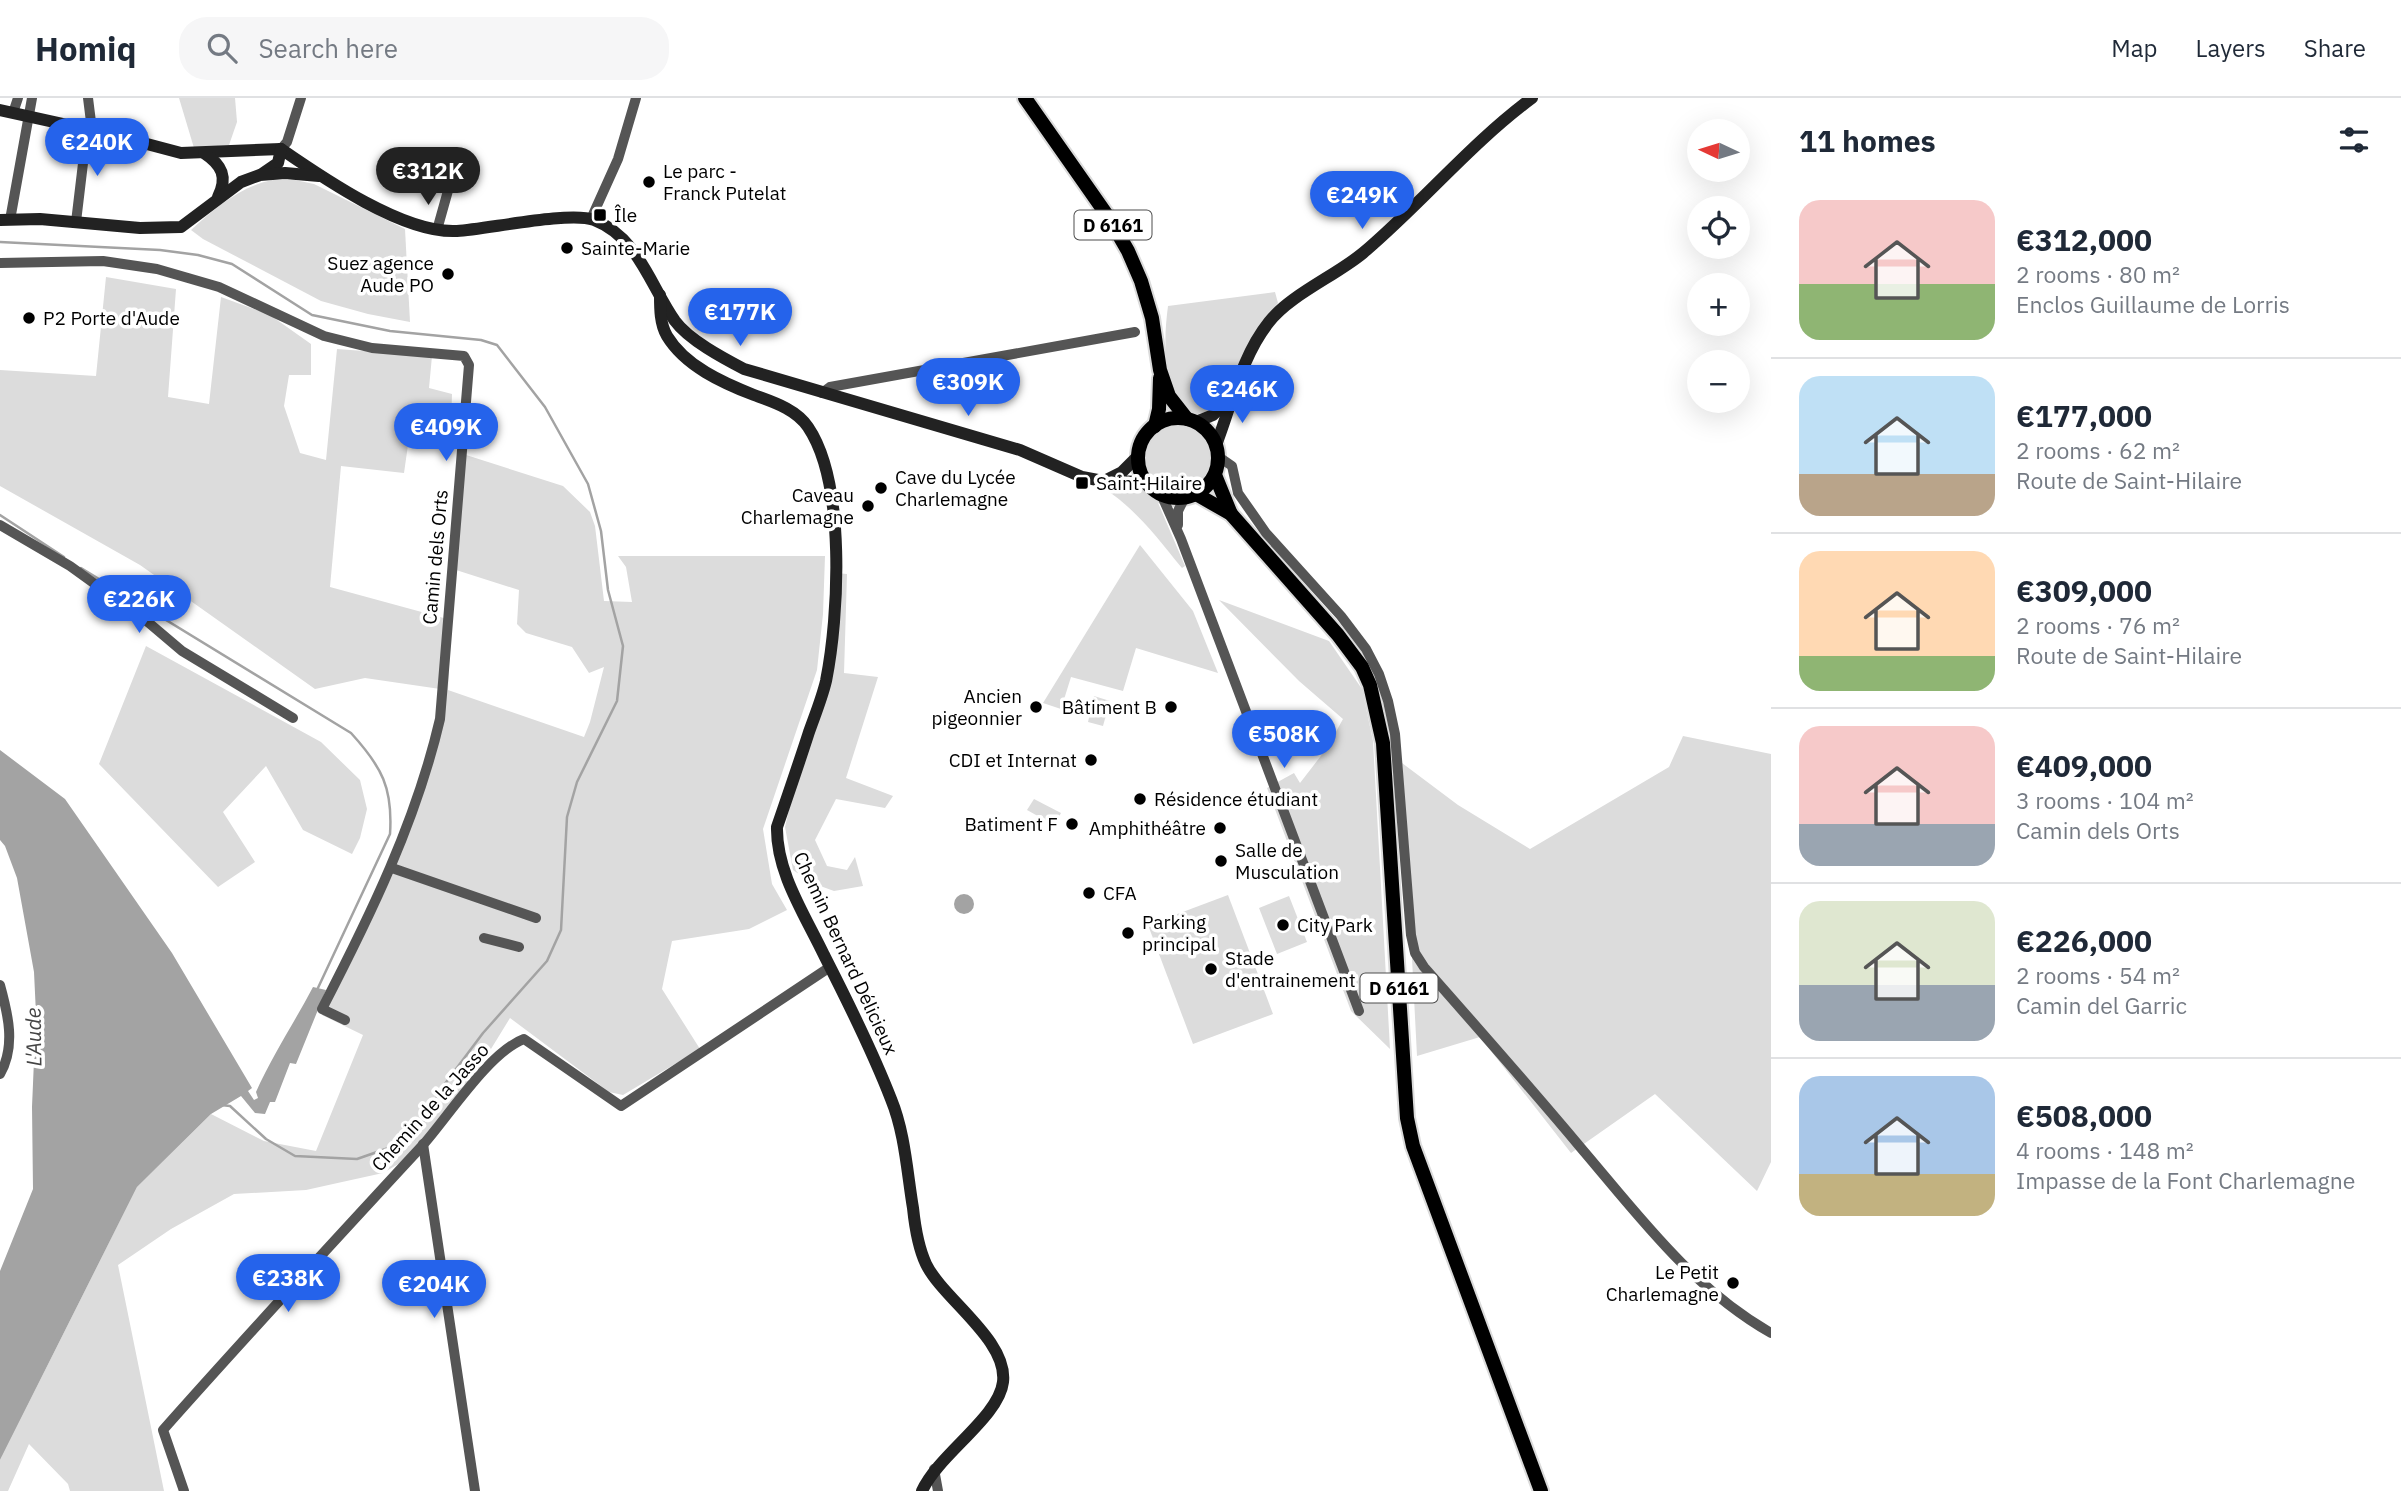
<!DOCTYPE html>
<meta charset="utf-8">
<style>
body{margin:0;font-family:"IBM Plex Sans",sans-serif;background:#f6f6f7;color:#1f2937;height:100vh;display:flex;flex-direction:column;font-size:26px;white-space:nowrap}
*{box-sizing:border-box;margin:0}
p{font-size:23px;color:#747a83}
.icon{flex:none;width:38px;height:38px;fill:none;stroke:currentColor;stroke-width:2;stroke-linecap:round;stroke-linejoin:round}
.map{position:relative;flex:1;overflow:hidden}
.panel{display:flex;flex-direction:column;background:#fff;width:630px}
.panel>*{flex:none}
.needle{width:46px;rotate:274deg}
.controls{position:absolute;left:1687px;top:21px;display:grid;gap:14px}
.controls a{display:grid;place-items:center;width:63px;height:63px;border-radius:50%;background:#fff;box-shadow:0 7px 28px #0002;font-size:35px}
.price{position:absolute;translate:-50% -60px;padding:0 16px;border-radius:24px;background:#2563eb;color:#fff;font-size:23px;line-height:46px;filter:drop-shadow(0 2px 4px #0008)}
.price::after{content:'';position:absolute;left:50%;top:42px;width:21px;height:16px;margin-left:-10px;background:inherit;clip-path:polygon(0 0,100% 0,50% 100%)}
.price.on{background:#222;color:#fff}
ul{padding:0;list-style:none}
li{display:flex;align-items:center;gap:21px;height:175px;padding:0 28px}
li+li{border-top:2px solid #e0e1e3}
li span{display:grid;place-items:center;flex:none;width:196px;height:140px;border-radius:21px;color:#555}
li>.icon{margin-inline-start:auto}
span .icon{width:84px;height:84px;fill:#fffc;stroke-width:1}
li b{font-size:30px}
h2{display:flex;justify-content:space-between;align-items:center;height:84px;padding:0 28px;font-size:30px}
header{display:flex;align-items:center;gap:42px;box-sizing:border-box;height:98px;padding:0 35px;background:#fff;border-bottom:2px solid #e0e1e3}
header strong{font-size:33px}
nav{display:flex;gap:38px;margin-inline-start:auto;font-size:24px}
.search{width:490px;height:63px;background:#f6f6f7;display:flex;align-items:center;gap:18px;box-sizing:border-box;padding:0 24px;border-radius:28px;color:#747a83;font-size:26px}
main{display:flex;flex:1;min-height:0}
.map>svg:first-child{display:block}
</style>
<header>
<strong>Homiq</strong>
<div class="search"><svg class="icon" aria-label="search" viewBox="0 0 24 24"><circle cx="10" cy="10" r="6"/><path d="M15 15l6 6"/></svg>Search here</div>
<nav><a>Map</a><a>Layers</a><a>Share</a></nav>
</header>
<main>
<div class="map">
<svg width="1771" height="1393" viewBox="0 0 1771 1393">
<rect width="100%" height="100%" fill="#fff"/>
<g fill="#dcdcdc">
<polygon points="179,0 235,0 237,24 229,47 194,50"/>
<path d="M273 82H295L314 86 405 131 410 224 368 216 321 203 203 141 191 132C215 110 241 88 273 82Z"/>
<polygon points="106,179 176,191 168,299 209,306 221,199 270,217 311,246 311,277 289,277 284,308 300,355 326,362 337,251 432,258 429,290 452,296 451,326 411,326 404,375 341,368 330,489 451,522 448,592 584,639 590,624 604,569 589,575 572,549 526,535 517,526 519,492 456,472 463,356 563,388 590,414 595,428 604,503 632,504 626,469 618,458 825,458 823,516 817,572 763,731 772,786 787,812 749,831 672,843 662,891 700,951 623,997 609,994 510,920 456,1008 417,1055 383,1075 333,1086 306,1092 234,1096 171,1131 118,1167 164,1393 70,1393 68,1386 29,1346 8,1393 0,1393 0,1362 137,1089 211,1016 264,1043 316,1053 363,937 322,917 394,774 447,592 365,580 315,591 140,467 0,388 0,272 96,278"/>
<path d="M1275 194 1278 205C1270 215 1262 225 1255 236 1244 257 1206 356 1177 298 1163 270 1164 239 1168 208Z"/>
<circle cx="1180" cy="359" r="34"/>
<path d="M1109 388C1128 388 1141 387 1156 400L1185 468 1182 470C1158 441 1137 412 1105 391Z"/>
<polygon points="1140,447 1193,513 1218,575 1136,550 1123,593 1071,579 1061,611 1043,605"/>
<polygon points="836,475 847,476 844,575 878,579 846,680 893,698 885,710 836,701 815,742 827,768 847,772 855,759 863,788 834,793 812,785 793,772 785,729 802,655 825,585"/>
<polygon points="1219,502 1329,543 1362,591 1373,643 1390,951 1351,913 1267,690 1294,675 1300,685 1327,650 1343,621 1299,583"/>
<polygon points="146,548 321,644 360,682 367,711 360,740 352,756 303,732 266,668 223,714 255,764 218,789 99,666"/>
<polygon points="1094,598 1110,603 1103,628 1088,624"/>
<polygon points="1683,638 1771,656 1771,1064 1757,1093 1655,996 1571,1055 1480,939 1417,958 1402,665 1458,707 1530,751 1669,669"/>
<polygon points="1034,701 1061,715 1054,727 1027,712"/>
<polygon points="1228,797 1273,916 1193,946 1148,827"/>
<polygon points="1289,798 1307,844 1277,856 1259,810"/>
</g>
<g fill="#a3a3a3">
<path d="M0 652 65 701 172 855 252 990 248 993 254 1002 258 1000 256 994C272 958 294 925 313 889L326 892 296 966 290 965 275 1004H270L265 1016 255 1015 241 998 211 1016 137 1089 0 1362V1173L33 1091 32 1009 36 916 34 874 17 780 5 748 0 742Z"/>
<circle cx="964" cy="806" r="10"/>
</g>
<g fill="none" stroke-linecap="round" stroke-linejoin="round">
<g stroke="#a3a3a3" stroke-width="2.5">
<polyline points="0,144 160,152 198,157 232,166 312,217 390,233 481,242 497,247 545,309 588,386 601,433 608,492 623,548 617,603 577,684 567,719 561,832 547,863 483,935 441,991 414,1041 357,1061 295,1058 266,1041 230,1008 221,1007"/>
<polyline points="0,417 64,459"/>
<path d="M81 470 351 635C382 669 393 690 390 736L317 892"/>
</g>
<g stroke="#dbdbdb" stroke-width="18">
<g id="primary">
<polyline points="1025,0 1109,120 1128,153 1141,183 1152,220 1160,272 1169,298 1187,321"/>
<circle cx="1178" cy="360" r="40"/>
<polyline points="1155,328 1159,311 1160,280"/>
<polyline points="1215,377 1231,416"/>
<polyline points="1196,396 1231,416 1338,537 1362,569 1370,587 1383,645 1407,1020 1413,1048 1541,1393"/>
</g>
</g>
<g stroke="#555" stroke-width="10">
<polyline points="13,15 18,0"/>
<polyline points="281,51 287,44 301,0"/>
<polyline points="433,77 451,82 437,132"/>
<polyline points="591,121 618,61 636,0"/>
<polyline points="10,122 32,0"/>
<polyline points="76,124 84,57 92,32 88,0"/>
<path d="M0 165 103 163 157 171 219 189 324 238 372 250 464 258 469 267 440 621C416 724 370 818 322 911L345 922"/>
<polyline points="822,295 830,289 1135,234"/>
<path d="M1219 359 1232 368 1238 395 1266 435 1341 518 1366 551 1379 576 1388 603 1395 636 1411 837 1415 855 1424 869C1477 929 1530 989 1581 1050 1639 1118 1692 1190 1771 1235"/>
<polyline points="1161,396 1181,441 1359,913"/>
<polyline points="0,427 70,468 149,525 182,553 293,620"/>
<polyline points="1178,427 1178,413 1184,401"/>
<polyline points="392,770 536,820"/>
<polyline points="484,840 519,849"/>
<path d="M0 887C8 916 16 948 0 976"/>
<polyline points="423,1046 475,1393"/>
<polyline points="934,1371 938,1393"/>
<path d="M184 1393 163 1332C248 1236 335 1142 422 1048 448 1019 489 954 524 941L621 1008 830 869"/>
</g>
<g stroke="#222" stroke-width="12">
<polyline points="0,12 113,37 181,55 281,51"/>
<path d="M281 51C323 80 404 136 457 133 488 131 570 113 594 122 638 139 650 187 675 223 689 242 723 260 744 271L1020 352 1082 379 1103 383 1146 384"/>
<path d="M204 55C222 67 228 79 218 99"/>
<polyline points="262,76 278,65 281,51"/>
<polyline points="0,122 40,121 140,130 181,129 241,84 260,77 285,75 319,78"/>
<path d="M660 197C660 211 660 226 667 238 685 268 723 285 754 297 773 304 796 311 808 329 846 385 839 518 826 583 822 600 815 617 809 634 799 665 788 697 777 729 776 774 805 817 824 857 848 904 872 952 891 1001 905 1035 907 1074 913 1110 915 1129 918 1149 926 1166 943 1201 1008 1242 1003 1284 999 1319 938 1357 922 1393"/>
<polyline points="1196,324 1213,317 1232,299"/>
<path d="M1216 347C1232 306 1241 259 1269 224 1290 197 1335 178 1363 155 1422 105 1470 46 1532 0"/>
<polyline points="1106,382 1122,374 1139,357"/>
</g>
<use href="#primary" stroke="#000" stroke-width="14"/>
</g>
<g fill="#000" stroke="#fff" stroke-width="2.5">
<circle cx="649" cy="84" r="7"/>
<rect x="593" y="110" width="14" height="14" rx="3.5"/>
<circle cx="567" cy="150" r="7"/>
<circle cx="448" cy="176" r="7"/>
<circle cx="29" cy="220" r="7"/>
<rect x="1075" y="378" width="14" height="14" rx="3.5"/>
<circle cx="881" cy="390" r="7"/>
<circle cx="868" cy="408" r="7"/>
<circle cx="1036" cy="609" r="7"/>
<circle cx="1171" cy="609" r="7"/>
<circle cx="1091" cy="662" r="7"/>
<circle cx="1140" cy="701" r="7"/>
<circle cx="1072" cy="726" r="7"/>
<circle cx="1220" cy="730" r="7"/>
<circle cx="1221" cy="763" r="7"/>
<circle cx="1089" cy="795" r="7"/>
<circle cx="1283" cy="827" r="7"/>
<circle cx="1128" cy="835" r="7"/>
<circle cx="1211" cy="871" r="7"/>
<circle cx="1733" cy="1185" r="7"/>
</g>
<g text-anchor="middle" dominant-baseline="central" stroke-width="7" stroke-linejoin="round" paint-order="stroke">
<g fill="#fff" stroke="#4c4c4c" stroke-width="2">
<rect x="1074.5" y="112.5" width="77" height="29" rx="5"/>
<rect x="1360.5" y="875.5" width="77" height="29" rx="5"/>
</g>
<g font-size="18" font-weight="bold" fill="#000">
<text x="1113" y="127">D 6161</text>
<text x="1399" y="890">D 6161</text>
</g>
<g font-size="19" fill="#000" stroke="#fff" text-anchor="start">
<text x="663" y="73">Le parc -<tspan x="663" dy="22">Franck Putelat</tspan></text>
<text x="614" y="117">Île</text>
<text x="581" y="150">Sainte-Marie</text>
<text x="434" y="165" text-anchor="end">Suez agence<tspan x="434" dy="22">Aude PO</tspan></text>
<text x="43" y="220">P2 Porte d'Aude</text>
<text x="895" y="379">Cave du Lycée<tspan x="895" dy="22">Charlemagne</tspan></text>
<text x="1096" y="385">Saint-Hilaire</text>
<text x="854" y="397" text-anchor="end">Caveau<tspan x="854" dy="22">Charlemagne</tspan></text>
<text x="1022" y="598" text-anchor="end">Ancien<tspan x="1022" dy="22">pigeonnier</tspan></text>
<text x="1157" y="609" text-anchor="end">Bâtiment B</text>
<text x="1077" y="662" text-anchor="end">CDI et Internat</text>
<text x="1154" y="701">Résidence étudiant</text>
<text x="1058" y="726" text-anchor="end">Batiment F</text>
<text x="1206" y="730" text-anchor="end">Amphithéâtre</text>
<text x="1235" y="752">Salle de<tspan x="1235" dy="22">Musculation</tspan></text>
<text x="1103" y="795">CFA</text>
<text x="1142" y="824">Parking<tspan x="1142" dy="22">principal</tspan></text>
<text x="1297" y="827">City Park</text>
<text x="1225" y="860">Stade<tspan x="1225" dy="22">d'entrainement</tspan></text>
<text x="1719" y="1174" text-anchor="end">Le Petit<tspan x="1719" dy="22">Charlemagne</tspan></text>
</g>
<g font-size="19" fill="#000" stroke="#fff">
<text transform="translate(435 459) rotate(-85)">Camin dels Orts</text>
<text transform="translate(846 855) rotate(65)">Chemin Bernard Délicieux</text>
<text transform="translate(430 1009) rotate(-48)">Chemin de la Jasso</text>
</g>
<g font-size="21" font-style="italic" fill="#444" stroke="#fff">
<text transform="translate(33 939) rotate(-91)">L'Aude</text>
</g>
</g>
</svg>
<div class="controls">
<a><svg class="needle" viewBox="-14 -14 28 28"><path d="M0-13l5 13h-10z" fill="#e53935"/><path d="M0 13l5-13h-10z" fill="#747a83"/></svg></a>
<a><svg class="icon" aria-label="locate" viewBox="0 0 24 24"><circle cx="12" cy="12" r="6"/><path d="M12 2v4M12 18v4M2 12h4M18 12h4"/></svg></a>
<a>+</a>
<a>−</a>
</div>
<b class="price" style="left:97px;top:80px">€240K</b>
<b class="price on" style="left:428px;top:109px">€312K</b>
<b class="price" style="left:1362px;top:133px">€249K</b>
<b class="price" style="left:740px;top:250px">€177K</b>
<b class="price" style="left:968px;top:320px">€309K</b>
<b class="price" style="left:1242px;top:327px">€246K</b>
<b class="price" style="left:446px;top:365px">€409K</b>
<b class="price" style="left:139px;top:537px">€226K</b>
<b class="price" style="left:1284px;top:672px">€508K</b>
<b class="price" style="left:288px;top:1216px">€238K</b>
<b class="price" style="left:434px;top:1222px">€204K</b>
</div>
<section class="panel">
<h2>11 homes<svg class="icon" aria-label="filters" viewBox="0 0 24 24"><path d="M4 7h16M4 17h16"/><circle cx="9" cy="7" r="2"/><circle cx="15" cy="17" r="2"/></svg></h2>
<ul>
<li><span style="background:linear-gradient(#f6c9c9 60%,#8fb573 0)"><svg class="icon" aria-label="home" viewBox="0 0 24 24"><path d="M3 11l9-7 9 7M6 9v11h12V9"/></svg></span><div><b>€312,000</b><p>2 rooms · 80 m²</p><p>Enclos Guillaume de Lorris</p></div></li>
<li><span style="background:linear-gradient(#bfe0f5 70%,#b9a48a 0)"><svg class="icon" aria-label="home" viewBox="0 0 24 24"><path d="M3 11l9-7 9 7M6 9v11h12V9"/></svg></span><div><b>€177,000</b><p>2 rooms · 62 m²</p><p>Route de Saint-Hilaire</p></div></li>
<li><span style="background:linear-gradient(#ffd9b3 75%,#8fb573 0)"><svg class="icon" aria-label="home" viewBox="0 0 24 24"><path d="M3 11l9-7 9 7M6 9v11h12V9"/></svg></span><div><b>€309,000</b><p>2 rooms · 76 m²</p><p>Route de Saint-Hilaire</p></div></li>
<li><span style="background:linear-gradient(#f6c9c9 70%,#9aa5b1 0)"><svg class="icon" aria-label="home" viewBox="0 0 24 24"><path d="M3 11l9-7 9 7M6 9v11h12V9"/></svg></span><div><b>€409,000</b><p>3 rooms · 104 m²</p><p>Camin dels Orts</p></div></li>
<li><span style="background:linear-gradient(#dfe7d0 60%,#9aa5b1 0)"><svg class="icon" aria-label="home" viewBox="0 0 24 24"><path d="M3 11l9-7 9 7M6 9v11h12V9"/></svg></span><div><b>€226,000</b><p>2 rooms · 54 m²</p><p>Camin del Garric</p></div></li>
<li><span style="background:linear-gradient(#a9c7e8 70%,#c2b280 0)"><svg class="icon" aria-label="home" viewBox="0 0 24 24"><path d="M3 11l9-7 9 7M6 9v11h12V9"/></svg></span><div><b>€508,000</b><p>4 rooms · 148 m²</p><p>Impasse de la Font Charlemagne</p></div></li>
</ul>
</section>
</main>
